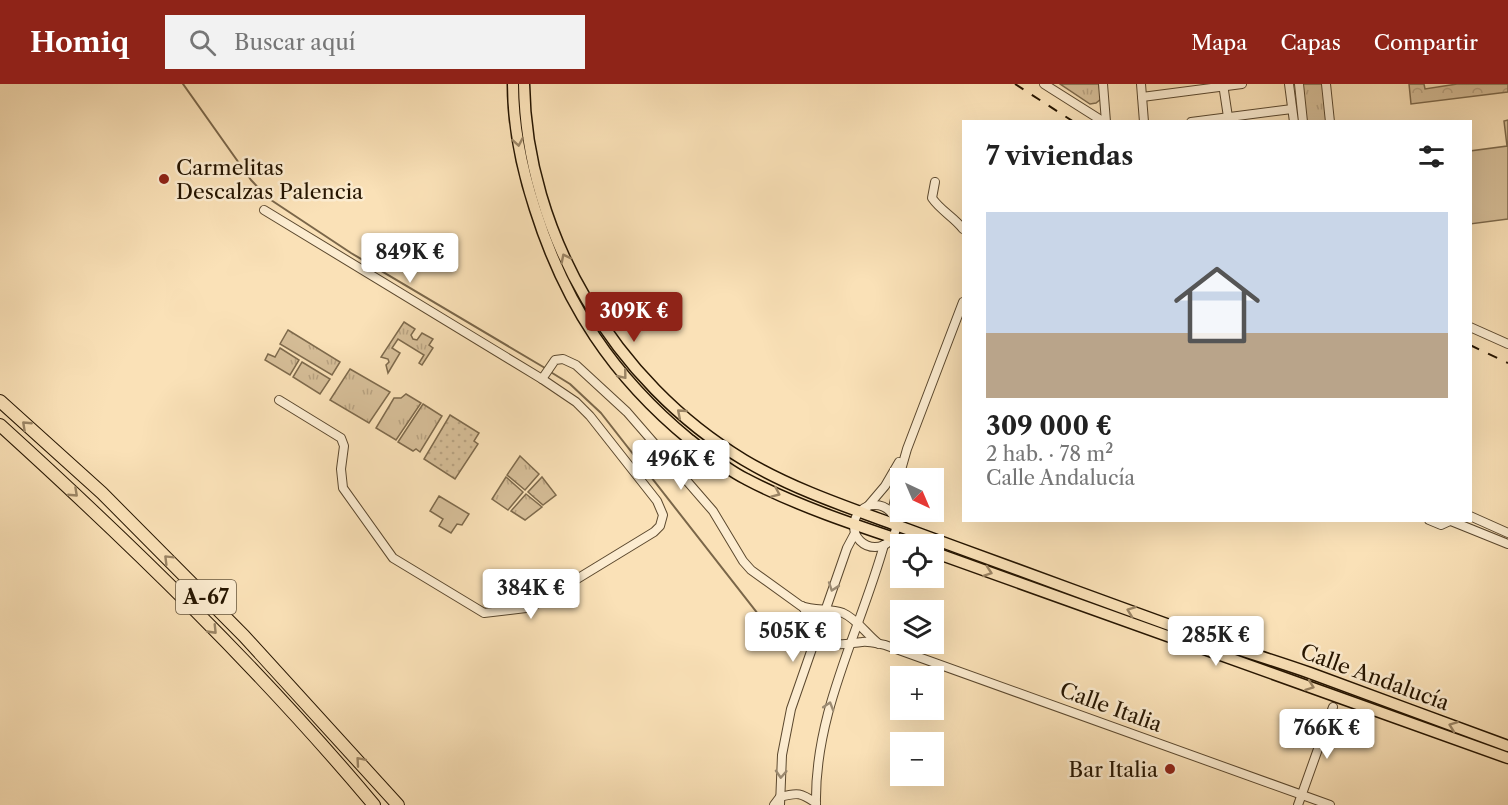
<!DOCTYPE html>
<html lang="es">
<meta charset="utf-8">
<style>
body{margin:0;font-family:"Libre Caslon Text",serif;background:#f2f2f2;color:#222;height:100vh;display:flex;flex-direction:column;font-size:22px;white-space:nowrap}
*{box-sizing:border-box;margin:0}
p{font-size:20px;color:#767676}
.icon{flex:none;width:33px;height:33px;fill:none;stroke:currentColor;stroke-width:2;stroke-linecap:round;stroke-linejoin:round}
.map{position:relative;flex:1;overflow:hidden}
.drawer{position:absolute;left:962px;top:36px;width:510px;height:402px;display:flex;flex-direction:column;background:#fff;border-radius:0px;box-shadow:0 6px 24px #0002}
.drawer>*{flex:none}
.needle{width:39px;rotate:136deg}
.fabs{position:absolute;left:890px;top:384px;display:grid;gap:12px}
.fabs a{display:grid;place-items:center;width:54px;height:54px;border-radius:0px;background:#fff;box-shadow:0 6px 24px #0002;font-size:30px}
.price{position:absolute;translate:-50% -51px;padding:0 14px;border-radius:6px;background:#fff;color:#222;font-size:20px;line-height:39px;filter:drop-shadow(0 2px 3px #0008)}
.price::after{content:'';position:absolute;left:50%;top:36px;width:18px;height:14px;margin-left:-9px;background:inherit;clip-path:polygon(0 0,100% 0,50% 100%)}
.price.active{background:#8f2418;color:#fff}
ul{padding:0;list-style:none}
li{display:grid;align-content:center;gap:12px;height:318px;padding:0 24px}
li+li{border-top:2px solid #e0e0e0}
li span{display:grid;place-items:center;height:186px;border-radius:0px;color:#555}
li>.icon{margin-inline-start:auto}
span .icon{width:108px;height:108px;fill:#fffc;stroke-width:1}
li b{font-size:26px}
h2{display:flex;justify-content:space-between;align-items:center;height:72px;padding:0 24px;font-size:26px}
header{display:flex;align-items:center;gap:36px;box-sizing:border-box;height:84px;padding:0 30px;background:#8f2418;color:#fff}
header strong{font-size:28px}
nav{display:flex;gap:33px;margin-inline-start:auto;font-size:21px}
.search{width:420px;height:54px;background:#f2f2f2;display:flex;align-items:center;gap:15px;box-sizing:border-box;padding:0 21px;border-radius:0px;color:#767676;font-size:22px}
.map>svg:first-child{display:block}
</style>
<header>
<strong>Homiq</strong>
<div class="search"><svg class="icon" aria-label="search" viewBox="0 0 24 24"><circle cx="10" cy="10" r="6"/><path d="M15 15l6 6"/></svg>Buscar aquí</div>
<nav><a>Mapa</a><a>Capas</a><a>Compartir</a></nav>
</header>
<div class="map">
<svg width="1508" height="721" viewBox="0 0 1508 721">
<defs>
<pattern id="grass-tufts" width="24" height="20" patternUnits="userSpaceOnUse" patternTransform="scale(1.5)"><rect width="24" height="20" fill="#d6be98"/><path d="M3 7l-1-3M5 7V3M7 7l1-3M15 17l-1-3M17 17v-4M19 17l1-3" fill="none" stroke="#b8a281"/></pattern>
<pattern id="forest-crowns" width="20" height="18" patternUnits="userSpaceOnUse" patternTransform="scale(1.5)"><rect width="20" height="18" fill="#d6be98"/><path d="M2 6a3 3 0 1 1 6 0M12 15a3 3 0 1 1 6 0" fill="none" stroke="#b8a281"/></pattern>
<pattern id="garden-dots" width="8" height="8" patternUnits="userSpaceOnUse" patternTransform="scale(1.5)"><rect width="8" height="8" fill="#d6be98"/><path d="M2 2h.1M6 6h.1" fill="none" stroke="#b8a281" stroke-width="1.8" stroke-linecap="round"/></pattern>
</defs>
<rect width="100%" height="100%" fill="#fae1b7"/>
<filter id="stains"><feTurbulence type="fractalNoise" baseFrequency=".00333" numOctaves="4"/><feColorMatrix values="0 0 0 0 .2 0 0 0 0 .09 0 0 0 0 .02 0 0 0 .5 -.17"/></filter>
<radialGradient id="worn" r=".72"><stop offset=".6" stop-color="#630" stop-opacity="0"/><stop offset="1" stop-color="#630" stop-opacity=".3"/></radialGradient>
<g fill="url(#grass-tufts)" stroke="#7e6a4c" stroke-width="1.5">
<polygon points="1060,0 1099,0 1101,15 1096,19 1090,20"/>
<polygon points="1299,0 1326,0 1330,37 1303,37"/>
<polygon points="404,238 415,245 411,251 413,255 417,256 422,249 433,255 429,261 433,264 422,281 419,279 424,271 398,255 392,264 400,269 388,289 386,281 389,278 388,275 381,273"/>
<polygon points="288,246 340,278 332,291 280,260"/>
<polygon points="280,264 299,276 290,291 265,276 268,270 275,273"/>
<polygon points="302,278 330,295 320,310 293,293"/>
<polygon points="350,285 390,308 369,339 330,316"/>
<polygon points="406,310 421,319 396,356 376,344 394,314 401,314"/>
<polygon points="423,320 442,332 420,368 416,365 413,367 398,358"/>
<polygon points="520,372 539,390 525,406 507,391"/>
<polygon points="506,393 523,408 508,426 492,415"/>
<polygon points="542,393 556,411 543,421 528,408"/>
<polygon points="526,410 542,423 525,436 511,427"/>
</g>
<polygon fill="url(#forest-crowns)" stroke="#7e6a4c" stroke-width="1.5" points="1409,0 1424,0 1425,5 1457,0 1508,0 1508,8 1411,20"/>
<polygon fill="url(#garden-dots)" stroke="#7e6a4c" stroke-width="1.5" points="450,331 479,349 474,357 478,360 455,395 424,375"/>
<g fill="#d6be98" stroke="#7e6a4c" stroke-width="1.5">
<polygon points="1508,36 1508,135 1470,140 1470,67 1507,62 1504,37"/>
<polygon points="439,412 469,430 462,441 457,440 451,449 439,442 443,435 430,427"/>
</g>
<g fill="none" stroke-linecap="round" stroke-linejoin="round">
<g stroke="#7a6649" stroke-width="2">
<polyline points="183,0 251,96 268,114 351,169 545,284"/>
<polyline points="549,287 570,300 601,329 780,558"/>
</g>
<g stroke="#5b482e" stroke-width="10">
<g id="minor">
<polyline points="1044,0 1104,38"/>
<polyline points="1103,0 1106,38"/>
<polyline points="1141,0 1144,38"/>
<polyline points="1223,0 1228,33"/>
<polyline points="1289,0 1294,38"/>
<polyline points="1299,0 1303,38"/>
<polyline points="1326,0 1330,38"/>
<polyline points="1142,13 1242,0"/>
<polyline points="1191,38 1292,25"/>
<path d="M935 98 932 114C941 127 954 133 963 145"/>
<polyline points="264,126 542,295"/>
<polyline points="1470,243 1508,260"/>
<path d="M279 316 341 354 344 362 341 385 343 404 393 474 484 529 526 524 536 520 654 448 660 442 663 431 657 417 590 332 576 318 542 295 555 276 563 275 576 281 627 328 713 427 743 477 751 486 801 522C815 527 830 524 843 529 857 535 867 551 879 560"/>
<circle cx="875" cy="442" r="21"/>
<polyline points="868,422 885,402 899,378"/>
<polyline points="892,429 901,386 907,365 963,218"/>
<polyline points="1470,432 1508,449"/>
<polyline points="1429,436 1441,441 1452,436"/>
<polyline points="1451,437 1508,460"/>
<path d="M802 522C810 532 814 545 822 553 834 565 848 559 862 558 870 557 878 560 885 561L1330 721"/>
<path d="M774 721 780 713C798 708 801 709 816 719"/>
<polyline points="780,721 782,671 791,625 847,464 855,449"/>
<path d="M816 721C814 629 860 547 884 461"/>
<polyline points="1298,721 1333,623"/>
</g>
</g>
<g stroke="#261500" stroke-width="13">
<g id="major">
<path d="M513 0C513 43 522 85 535 125 565 220 613 293 690 356 708 370 726 385 746 395 797 422 858 442 912 460"/>
<path d="M524 0C526 150 615 299 744 376 791 404 844 422 896 441 956 463 1015 485 1076 507 1120 523 1163 539 1208 555 1242 567 1276 577 1310 589 1376 613 1442 638 1508 662"/>
<polyline points="933,468 1508,674"/>
</g>
</g>
<g stroke="#261500" stroke-width="14">
<g id="highway">
<polyline points="0,317 102,409 244,552 398,721"/>
<path d="M0 341C131 460 260 585 374 721"/>
</g>
</g>
<use href="#minor" stroke="#fcecd0" stroke-width="8"/>
<use href="#major" stroke="#fae1b7" stroke-width="10"/>
<use href="#highway" stroke="#fae1b7" stroke-width="12"/>
<g stroke="#261500" stroke-width="2" stroke-dasharray="10 10" stroke-linecap="butt">
<polyline points="1015,0 1074,38"/>
<polyline points="1470,261 1508,279"/>
</g>
</g>
<defs><path id="oneway-chevron" d="M-2-3.5L2.5 0L-2 3.5" fill="none" stroke-width="1.6" stroke-linecap="round" stroke-linejoin="round" transform="scale(1.5)"/></defs>
<g stroke="#9b8565">
<use href="#oneway-chevron" transform="translate(518 58) rotate(80)"/>
<use href="#oneway-chevron" transform="translate(565 174) rotate(-117)"/>
<use href="#oneway-chevron" transform="translate(623 291) rotate(51)"/>
<use href="#oneway-chevron" transform="translate(681 329) rotate(-139)"/>
<use href="#oneway-chevron" transform="translate(26 341) rotate(-137)"/>
<use href="#oneway-chevron" transform="translate(74 409) rotate(43)"/>
<use href="#oneway-chevron" transform="translate(776 409) rotate(24)"/>
<use href="#oneway-chevron" transform="translate(168 475) rotate(-135)"/>
<use href="#oneway-chevron" transform="translate(988 488) rotate(19)"/>
<use href="#oneway-chevron" transform="translate(1131 527) rotate(-160)"/>
<use href="#oneway-chevron" transform="translate(213 546) rotate(46)"/>
<use href="#oneway-chevron" transform="translate(1310 602) rotate(20)"/>
<use href="#oneway-chevron" transform="translate(1453 642) rotate(-160)"/>
<use href="#oneway-chevron" transform="translate(360 677) rotate(-131)"/>
</g>
<g stroke="#9c8b72">
<use href="#oneway-chevron" transform="translate(833 503) rotate(109)"/>
<use href="#oneway-chevron" transform="translate(829 622) rotate(-73)"/>
<use href="#oneway-chevron" transform="translate(781 690) rotate(93)"/>
</g>
<g fill="#8f2418" stroke="#fcecd0" stroke-width="2">
<circle cx="164" cy="95" r="6"/>
<circle cx="1170" cy="685" r="6"/>
</g>
<g text-anchor="middle" dominant-baseline="central" stroke-width="5" stroke-linejoin="round" paint-order="stroke">
<rect fill="#fcecd0" stroke="#66563e" stroke-width="1.5" x="176" y="496" width="60" height="34" rx="4.5"/>
<g font-size="20" font-weight="bold" fill="#261500">
<text x="206" y="513">A-67</text>
</g>
<g font-size="21" fill="#261500" stroke="#fcecd0" text-anchor="start">
<text x="176" y="83">Carmelitas<tspan x="176" dy="24">Descalzas Palencia</tspan></text>
<text x="1158" y="685" text-anchor="end">Bar Italia</text>
</g>
<g font-size="21" fill="#261500" stroke="#fcecd0">
<text transform="translate(1375 593) rotate(20)">Calle Andalucía</text>
<text transform="translate(1111 623) rotate(20)">Calle Italia</text>
</g>
</g>
<rect width="100%" height="100%" filter="url(#stains)"/>
<rect width="100%" height="100%" fill="url(#worn)"/>
</svg>
<div class="fabs">
<a><svg class="needle" viewBox="-14 -14 28 28"><path d="M0-13l5 13h-10z" fill="#e53935"/><path d="M0 13l5-13h-10z" fill="#767676"/></svg></a>
<a><svg class="icon" aria-label="locate" viewBox="0 0 24 24"><circle cx="12" cy="12" r="6"/><path d="M12 2v4M12 18v4M2 12h4M18 12h4"/></svg></a>
<a><svg class="icon" aria-label="layers" viewBox="0 0 24 24"><path d="M12 4l9 5-9 5-9-5zM3 14l9 5 9-5"/></svg></a>
<a>+</a>
<a>−</a>
</div>
<b class="price" style="left:410px;top:200px">849K €</b>
<b class="price active" style="left:634px;top:259px">309K €</b>
<b class="price" style="left:681px;top:407px">496K €</b>
<b class="price" style="left:531px;top:536px">384K €</b>
<b class="price" style="left:793px;top:579px">505K €</b>
<b class="price" style="left:1216px;top:583px">285K €</b>
<b class="price" style="left:1327px;top:676px">766K €</b>
<section class="drawer">
<h2>7 viviendas<svg class="icon" aria-label="filters" viewBox="0 0 24 24"><path d="M4 7h16M4 17h16"/><circle cx="9" cy="7" r="2"/><circle cx="15" cy="17" r="2"/></svg></h2>
<ul>
<li><span style="background:linear-gradient(#c9d6e8 65%,#b9a48a 0)"><svg class="icon" aria-label="home" viewBox="0 0 24 24"><path d="M3 11l9-7 9 7M6 9v11h12V9"/></svg></span><div><b>309 000 €</b><p>2 hab. · 78 m²</p><p>Calle Andalucía</p></div></li>
</ul>
</section>
</div>
